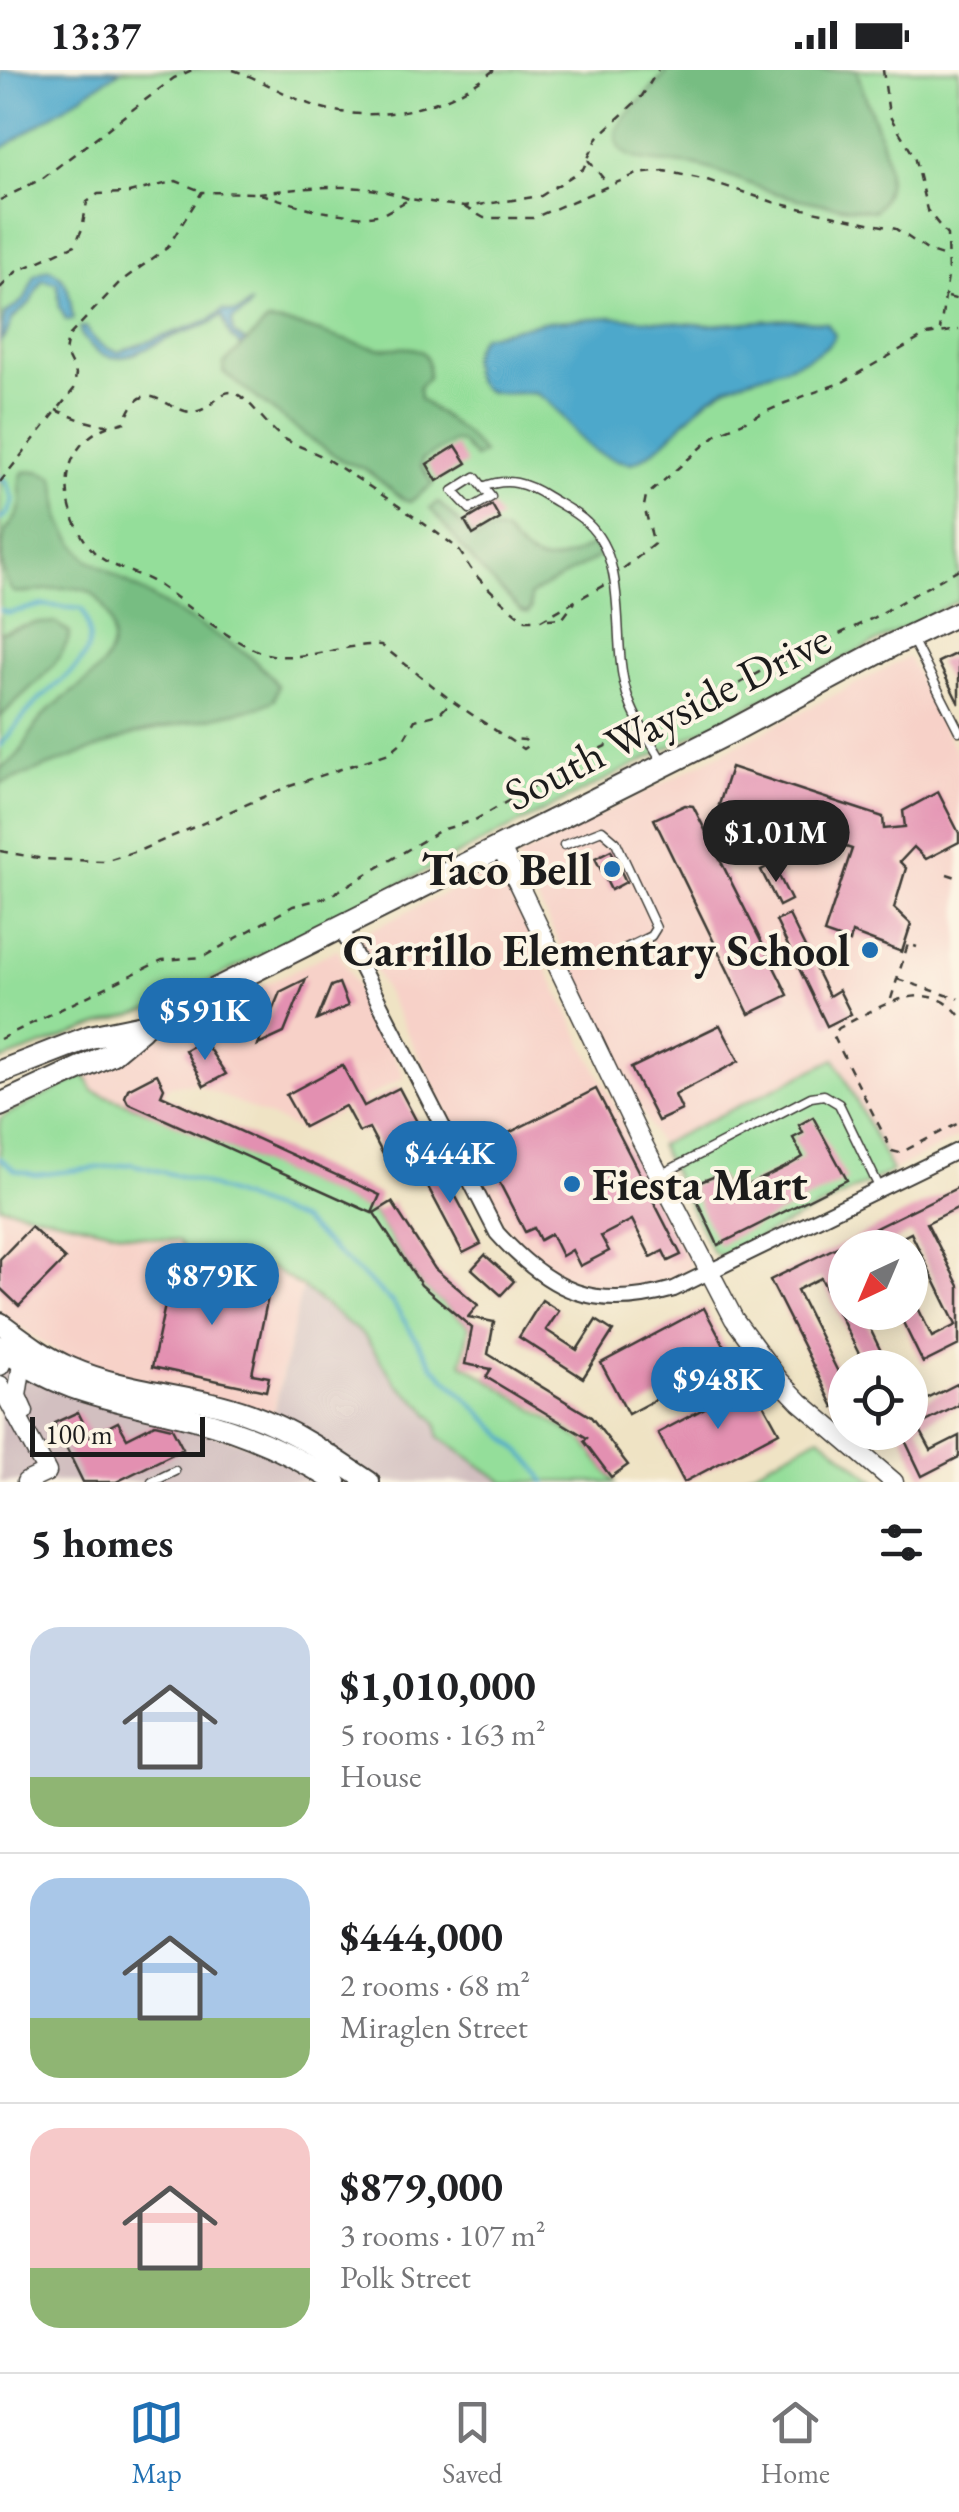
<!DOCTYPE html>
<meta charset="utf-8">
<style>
body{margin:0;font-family:"EB Garamond",serif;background:#f2f2f2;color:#202124;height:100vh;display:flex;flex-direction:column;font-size:38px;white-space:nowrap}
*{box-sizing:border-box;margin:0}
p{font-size:32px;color:#757577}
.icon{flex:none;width:55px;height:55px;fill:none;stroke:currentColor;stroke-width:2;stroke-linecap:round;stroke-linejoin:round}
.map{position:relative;height:1412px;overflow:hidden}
.details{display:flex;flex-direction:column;background:#fff;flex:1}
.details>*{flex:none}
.needle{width:65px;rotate:224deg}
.fabs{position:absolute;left:828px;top:1160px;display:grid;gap:20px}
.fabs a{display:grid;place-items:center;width:100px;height:100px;border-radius:50%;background:#fff;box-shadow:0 5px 25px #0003;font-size:50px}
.scale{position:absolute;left:30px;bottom:25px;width:175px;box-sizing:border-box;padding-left:10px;border:5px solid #1c1c1c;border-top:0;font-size:28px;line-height:35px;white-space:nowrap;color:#1c1c1c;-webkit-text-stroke:8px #fcf5e5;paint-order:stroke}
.price{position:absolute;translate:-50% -85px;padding:0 22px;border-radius:35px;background:#1f6fb2;color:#fff;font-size:32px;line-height:65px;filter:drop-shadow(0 2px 5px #0008)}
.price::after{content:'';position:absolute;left:50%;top:60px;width:30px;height:22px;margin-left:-15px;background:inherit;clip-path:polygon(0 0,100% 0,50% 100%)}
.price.selected{background:#222;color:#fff}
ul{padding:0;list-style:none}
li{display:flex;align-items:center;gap:30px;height:250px;padding:0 30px}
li+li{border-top:2px solid #e0e0e0}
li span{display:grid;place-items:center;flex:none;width:280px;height:200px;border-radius:30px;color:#555}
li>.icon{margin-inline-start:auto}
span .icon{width:120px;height:120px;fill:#fffc;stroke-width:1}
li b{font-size:42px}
h2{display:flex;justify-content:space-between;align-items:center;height:120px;padding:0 30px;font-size:42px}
.status{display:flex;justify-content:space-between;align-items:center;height:70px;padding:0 50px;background:#fff;direction:ltr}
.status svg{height:28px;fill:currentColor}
.dock{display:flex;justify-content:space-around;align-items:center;height:140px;border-top:2px solid #e0e0e0;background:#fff;font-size:28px;color:#757577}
.dock a{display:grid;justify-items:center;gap:5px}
.dock .selected{color:#1f6fb2}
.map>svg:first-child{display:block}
</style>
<div class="status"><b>13:37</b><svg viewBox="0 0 49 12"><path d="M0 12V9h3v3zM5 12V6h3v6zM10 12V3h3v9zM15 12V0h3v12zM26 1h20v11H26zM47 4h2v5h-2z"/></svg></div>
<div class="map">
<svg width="959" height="1412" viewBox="0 0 959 1412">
<rect width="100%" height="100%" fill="#fcf5e5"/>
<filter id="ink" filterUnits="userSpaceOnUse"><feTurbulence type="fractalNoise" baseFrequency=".01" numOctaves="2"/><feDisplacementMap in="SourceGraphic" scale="20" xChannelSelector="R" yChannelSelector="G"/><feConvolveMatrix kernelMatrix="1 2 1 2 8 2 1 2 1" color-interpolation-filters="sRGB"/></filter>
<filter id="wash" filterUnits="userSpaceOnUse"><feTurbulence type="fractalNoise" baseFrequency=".0048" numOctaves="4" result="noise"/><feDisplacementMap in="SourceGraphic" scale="40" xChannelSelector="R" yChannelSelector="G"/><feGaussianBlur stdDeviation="2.25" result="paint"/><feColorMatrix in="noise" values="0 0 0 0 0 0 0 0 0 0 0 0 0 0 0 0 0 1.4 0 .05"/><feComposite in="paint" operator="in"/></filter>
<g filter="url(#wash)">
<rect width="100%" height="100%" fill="#efe3c4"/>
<g fill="#f7d1c8">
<polygon points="908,587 959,688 959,1067 892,1101 835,990 659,1075 517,788"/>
<polygon points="492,800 500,805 690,1188 690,1198 681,1205 637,1219 614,1220 566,1207 528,1181 505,1155 360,871 365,863"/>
<polygon points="337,879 405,1007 304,1062 193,1013 168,1016 155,1044 92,1020 85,1005"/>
<polygon points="0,1136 131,1165 180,1171 250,1198 273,1199 302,1217 272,1348 108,1304 70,1290 0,1244"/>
</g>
<polygon fill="#d2bfc0" points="302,1217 364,1266 397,1314 423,1336 437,1354 439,1367 504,1412 0,1412 0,1285 186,1356 266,1379"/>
<g fill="#94de9a" stroke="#587d5b" stroke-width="2.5">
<polygon points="0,0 959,0 959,530 156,938 107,952 0,991"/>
<polygon points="754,747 795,760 792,771 765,781 739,772 731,759"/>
<polygon points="835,989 892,1101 722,1186 713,1183 659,1075"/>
<polygon points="85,1005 93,1021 155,1044 374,1143 419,1213 469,1256 462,1293 583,1371 615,1412 504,1412 439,1367 437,1354 423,1336 397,1314 364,1266 302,1217 273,1199 188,1186 179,1171 131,1165 0,1136 0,1048"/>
<polygon points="820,1366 876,1412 733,1412"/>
</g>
<g fill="#77bd82" stroke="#4a6c4f" stroke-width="2.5">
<path d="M668 0H857C865 39 910 107 874 141 842 138 807 132 775 123 751 116 727 103 702 97 679 90 648 97 626 84 620 80 616 73 616 65 616 48 657 18 668 0Z"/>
<path d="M267 252C305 252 340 272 377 278 391 280 414 273 424 284 430 291 428 300 428 308L419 317 420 329 465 363 483 383 475 388 462 373 454 371 422 390 421 396 433 414 410 432 404 430 365 399 343 391 306 366 223 302 224 294Z"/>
<path d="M38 401 53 406C59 420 57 431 60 446 64 461 76 476 86 488L246 583 270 605 278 616 274 630 260 637 135 664 0 714V698C29 685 26 660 48 641 76 615 128 596 108 546 104 537 99 527 90 522 66 511 38 525 13 522 0 506 0 481 5 462 12 452 19 446 21 433 22 421 16 415 23 402Z"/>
<path d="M438 432 476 469 494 460 505 462C536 502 554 495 594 474L600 486 530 525 531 539 528 543 521 541 479 498 430 438Z"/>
<path d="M36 553H56L70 563C62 599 24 619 0 648V563Z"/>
</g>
<g fill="#4da8cb" stroke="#346274" stroke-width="2.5">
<polygon points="0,0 121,0 0,80"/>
<path d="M48 199C71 206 70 231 73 250H66L60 238 57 213 42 210 30 233 13 248 6 265 0 271 4 245 25 229 35 205Z"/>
<path d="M251 233 248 240 232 250 233 263 245 272 241 276 230 266 222 245C210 256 195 258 179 264 142 277 111 309 81 264L80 258 86 257C93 271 104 279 119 282L210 250 223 240C235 245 242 242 251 233Z"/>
<path d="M611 247 708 255 787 249 827 253 835 265C827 290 755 305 731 315 692 332 672 377 632 393 572 386 578 349 537 324 512 319 476 336 472 296 470 285 475 275 482 266L543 252Z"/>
</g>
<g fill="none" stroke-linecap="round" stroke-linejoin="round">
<g stroke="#4da8cb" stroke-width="4">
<polyline points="0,408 6,412 13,430 7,444 0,449"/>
<path d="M0 540 9 543 43 535 82 539C105 585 72 600 41 628 26 642 13 660 0 676"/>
<polyline points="0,1088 15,1100 36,1105 131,1094 195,1110 301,1151 393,1233 433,1296 534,1395 545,1412"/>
</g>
</g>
<g id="blocks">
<g fill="#e390b1">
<polygon points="456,376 467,393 437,411 427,394"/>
<polygon points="492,435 500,449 473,465 465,451"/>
<polygon points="959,582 959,634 938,592"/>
<polygon points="731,697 883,747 884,759 905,757 903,741 938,722 959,763 959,772 926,789 914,777 900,792 906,798 894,838 911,854 902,882 852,863 850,872 824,863 852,779 719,735"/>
<polygon points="685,735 693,736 788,925 749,944 654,749"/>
<polygon points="611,780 626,812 611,820 595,788"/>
<polygon points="773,794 791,830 779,836 761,800"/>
<polygon points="789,845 829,926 839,920 851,944 827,956 776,851"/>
<polygon points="306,909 284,963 258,975 280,922"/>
<polygon points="339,913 348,936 317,950 331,916"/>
<polygon points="720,955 739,991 675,1025 682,1040 658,1051 631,998"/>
<polygon points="203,970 226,1004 204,1016 185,980"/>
<polygon points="342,995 364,1036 399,1018 426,1069 386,1090 369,1058 359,1062 345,1036 304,1057 286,1025"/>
<polygon points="157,1004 164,1018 161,1025 380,1125 372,1143 128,1033 125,1027 128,1019"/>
<polygon points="596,1019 681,1185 668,1191 663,1181 651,1187 632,1150 601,1166 609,1181 580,1196 572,1180 562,1186 551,1164 540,1170 534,1158 525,1162 481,1077"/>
<polygon points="813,1047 847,1110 718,1175 690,1116 718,1105 728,1125 788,1096 803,1087 793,1068 803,1063 799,1055"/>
<polygon points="436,1089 481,1174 463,1183 418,1098"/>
<polygon points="959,1117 959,1137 927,1153 959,1216 959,1275 923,1293 898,1242 910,1242 910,1221 932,1267 956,1255 911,1163 887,1175 888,1178 845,1178 845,1193 838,1196 845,1209 845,1242 862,1242 889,1298 866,1298 821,1208 797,1220 845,1316 845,1331 834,1337 770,1210"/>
<polygon points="392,1132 435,1199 478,1235 468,1247 494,1252 488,1284 591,1347 628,1395 611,1407 584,1371 587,1368 486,1307 491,1299 465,1294 472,1258 421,1215 374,1143"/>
<polygon points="31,1157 65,1189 19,1236 0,1218 0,1189"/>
<polygon points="485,1185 514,1211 501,1225 472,1199"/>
<polygon points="173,1197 270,1217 252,1304 269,1307 266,1321 152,1297"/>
<polygon points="542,1230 559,1241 546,1260 577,1280 596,1250 613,1261 583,1308 519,1267"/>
<polygon points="704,1238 731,1289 628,1344 601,1293"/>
<polygon points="752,1313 779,1362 684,1412 658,1363"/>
<polygon points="959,1313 959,1335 918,1356 931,1380 959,1366 959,1387 922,1406 901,1362 910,1362 910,1338"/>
<polygon points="78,1342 90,1366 118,1352 127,1368 155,1354 172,1358 183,1379 116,1412 83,1412 54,1353"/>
</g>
</g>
</g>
<g filter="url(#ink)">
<use href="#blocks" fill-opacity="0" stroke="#3c3a35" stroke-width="2.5"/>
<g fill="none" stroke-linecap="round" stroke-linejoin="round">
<g stroke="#3c3a35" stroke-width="11">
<g id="service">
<path d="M483 417 491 427 470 439 453 421 475 407 483 417C508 407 526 413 548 427 561 435 576 442 587 453 631 494 610 571 627 624 634 649 651 671 663 693"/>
<polyline points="911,567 959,661"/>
<polyline points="564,775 602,760 616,772 656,858 651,866 620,881"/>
<polyline points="660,1105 811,1027 824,1025 839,1034 880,1119"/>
<polyline points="152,1412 175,1401"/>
</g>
</g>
<g stroke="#3c3a35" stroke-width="18">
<path id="minor" d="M341 858 497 1163C550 1222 595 1242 674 1219L959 1080"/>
</g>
<g stroke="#3c3a35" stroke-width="21">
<g id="tertiary">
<polyline points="500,776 640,1068 734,1249 779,1310 800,1332 894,1412"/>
<polyline points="24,1280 17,1326 24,1342"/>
<polyline points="0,1296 7,1282 19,1274"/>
<polyline points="0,1315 47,1402 26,1412"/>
</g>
</g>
<g stroke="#3c3a35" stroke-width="24">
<g id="secondary">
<path d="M0 1253C23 1270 45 1287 71 1298 127 1323 192 1323 249 1344 293 1360 331 1386 369 1412"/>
<path d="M0 1276C56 1325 126 1331 194 1349 245 1362 292 1383 336 1412"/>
</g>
</g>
<g stroke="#3c3a35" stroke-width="26">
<g id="primary">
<polyline points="0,1002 90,967 143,956 728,663 892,575 959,543"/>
<polyline points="0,1035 111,984 141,959"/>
</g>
</g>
<g stroke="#3c3a35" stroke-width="2.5" stroke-dasharray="8 8" stroke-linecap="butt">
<path d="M233 0C258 8 280 22 304 32 367 57 442 42 494 0"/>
<polyline points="883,0 889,45 914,86 927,140 947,165 948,206 940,260"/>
<polyline points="588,90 608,114"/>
<path d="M258 123C307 118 362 110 409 129"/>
<polyline points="0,130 43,108 174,8 192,0"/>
<polyline points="464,137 484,148 533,148 637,104 664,101 707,110 776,133 896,159 930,182 948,188"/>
<polyline points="0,218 16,202 75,175 82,159 87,132 98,124 129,123 176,111 201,121"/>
<polyline points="948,227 959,230"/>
<path d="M56 340C78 349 102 360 125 352 141 307 158 333 185 341 210 347 217 320 232 322 247 325 268 358 283 368 296 376 311 380 325 388 368 415 410 443 452 474 461 480 464 489 470 498 480 512 512 541 526 550H541L606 514"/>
<path d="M109 356C52 377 60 446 95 483 112 499 138 502 157 514 186 534 233 575 267 584 304 593 345 573 381 575L452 631 520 677 523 679 529 675 525 670 511 669"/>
<polyline points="0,412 74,319 76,304 65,282 68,267 120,212 167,178 202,122 257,123 319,141 363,147 383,144 410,129 464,137 541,126 583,99 598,67 642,26 658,0"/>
<polyline points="623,499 654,474 644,436 646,426 717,364 785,333 843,312 926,265 959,260"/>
<polyline points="548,549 563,548 575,532"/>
<polyline points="652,653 713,629 761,601 871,549 959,499"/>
<polyline points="0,781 43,789 104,791 143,779 287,717 389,683 402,672 415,650 439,644 451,632"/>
<polyline points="947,804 959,808"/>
<polyline points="897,909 959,929"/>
<polyline points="891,929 908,874 917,877"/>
<path d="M959 945C928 904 873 940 839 958L833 965 892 1081 900 1083 959 1053"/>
<polyline points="0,969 162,890 203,887 293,836 328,827 441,760 475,750 597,680 632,664"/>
</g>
<use href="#service" stroke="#fff" stroke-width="8"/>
<use href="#minor" stroke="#fff" stroke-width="14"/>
<use href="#tertiary" stroke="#fff" stroke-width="18"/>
<use href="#secondary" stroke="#fff" stroke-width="20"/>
<use href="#primary" stroke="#fff" stroke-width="22"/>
</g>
</g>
<g fill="#1f6fb2" stroke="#fcf5e5" stroke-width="4">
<circle cx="612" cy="799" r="10"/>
<circle cx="870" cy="880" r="10"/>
<circle cx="572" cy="1114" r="10"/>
</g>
<g text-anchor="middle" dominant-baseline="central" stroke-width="8" stroke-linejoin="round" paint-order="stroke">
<g font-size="45" fill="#1c1c1c" stroke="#fcf5e5">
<text transform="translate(667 646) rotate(-27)">South Wayside Drive</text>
</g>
<g font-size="45" font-weight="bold" fill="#1c1c1c" stroke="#fcf5e5" text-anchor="end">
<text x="592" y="799">Taco Bell</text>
<text x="850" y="880">Carrillo Elementary School</text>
<text x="592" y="1114" text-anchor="start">Fiesta Mart</text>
</g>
</g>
</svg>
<div class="fabs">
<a><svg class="needle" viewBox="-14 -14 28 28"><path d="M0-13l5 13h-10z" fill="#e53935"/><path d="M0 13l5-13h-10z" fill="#757577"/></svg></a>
<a><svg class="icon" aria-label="locate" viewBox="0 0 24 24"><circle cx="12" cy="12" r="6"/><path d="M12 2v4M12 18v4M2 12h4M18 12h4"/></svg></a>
</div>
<div class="scale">100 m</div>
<b class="price selected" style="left:776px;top:815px">$1.01M</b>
<b class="price" style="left:205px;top:993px">$591K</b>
<b class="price" style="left:450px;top:1136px">$444K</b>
<b class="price" style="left:212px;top:1258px">$879K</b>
<b class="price" style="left:718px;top:1362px">$948K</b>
</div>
<section class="details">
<h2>5 homes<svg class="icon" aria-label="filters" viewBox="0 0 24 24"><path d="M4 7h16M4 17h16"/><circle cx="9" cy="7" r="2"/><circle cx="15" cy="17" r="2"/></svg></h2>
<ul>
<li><span style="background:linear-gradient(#c9d6e8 75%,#8fb573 0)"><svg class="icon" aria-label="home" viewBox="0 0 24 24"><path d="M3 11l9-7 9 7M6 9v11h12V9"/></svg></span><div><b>$1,010,000</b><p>5 rooms · 163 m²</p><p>House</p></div></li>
<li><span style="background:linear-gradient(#a9c7e8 70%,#8fb573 0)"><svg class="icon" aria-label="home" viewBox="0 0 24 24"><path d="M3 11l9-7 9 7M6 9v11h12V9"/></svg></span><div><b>$444,000</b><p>2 rooms · 68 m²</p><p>Miraglen Street</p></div></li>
<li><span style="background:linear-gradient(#f6c9c9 70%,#8fb573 0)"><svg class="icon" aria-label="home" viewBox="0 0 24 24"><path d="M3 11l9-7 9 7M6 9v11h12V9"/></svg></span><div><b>$879,000</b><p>3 rooms · 107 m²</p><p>Polk Street</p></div></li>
</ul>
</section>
<nav class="dock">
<a class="selected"><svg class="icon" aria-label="map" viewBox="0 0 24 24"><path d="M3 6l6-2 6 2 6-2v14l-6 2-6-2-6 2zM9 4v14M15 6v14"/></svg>Map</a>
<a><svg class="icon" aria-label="saved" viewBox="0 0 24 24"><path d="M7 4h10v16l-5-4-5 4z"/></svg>Saved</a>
<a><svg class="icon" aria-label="home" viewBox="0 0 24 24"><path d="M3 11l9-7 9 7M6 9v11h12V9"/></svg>Home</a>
</nav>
